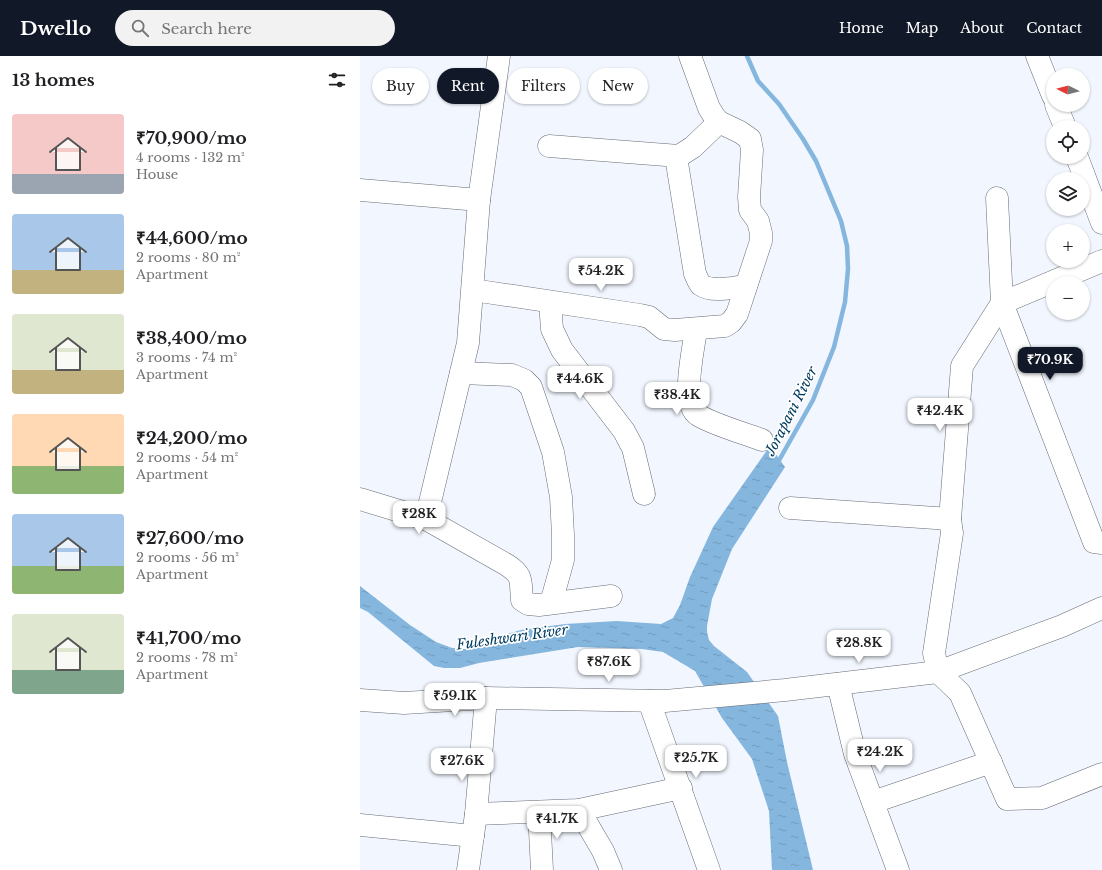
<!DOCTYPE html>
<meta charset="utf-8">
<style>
body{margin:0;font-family:"Libre Baskerville",serif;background:#f2f2f2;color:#202124;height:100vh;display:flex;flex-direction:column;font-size:15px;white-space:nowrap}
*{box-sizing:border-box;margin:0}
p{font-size:13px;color:#757577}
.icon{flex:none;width:22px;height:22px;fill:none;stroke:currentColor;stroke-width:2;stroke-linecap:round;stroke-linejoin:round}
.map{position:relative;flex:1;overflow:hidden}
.drawer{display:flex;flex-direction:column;background:#fff;width:360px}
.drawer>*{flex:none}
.hud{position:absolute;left:12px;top:12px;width:380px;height:36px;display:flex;gap:8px}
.needle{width:26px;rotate:276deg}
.buttons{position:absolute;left:686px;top:12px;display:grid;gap:8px}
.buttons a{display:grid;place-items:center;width:44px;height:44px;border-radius:50%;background:#fff;box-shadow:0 1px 3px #0004;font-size:20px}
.price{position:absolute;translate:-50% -34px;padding:0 9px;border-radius:8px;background:#fff;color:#222;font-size:13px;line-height:26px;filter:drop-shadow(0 1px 2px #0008)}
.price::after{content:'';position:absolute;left:50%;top:24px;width:12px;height:9px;margin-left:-6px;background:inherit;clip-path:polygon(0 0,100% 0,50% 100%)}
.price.on{background:#111827;color:#fff}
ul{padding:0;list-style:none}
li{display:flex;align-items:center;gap:12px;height:100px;padding:0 12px}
li span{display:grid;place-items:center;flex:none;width:112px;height:80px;border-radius:4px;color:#555}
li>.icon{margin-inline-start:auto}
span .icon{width:48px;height:48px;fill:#fffc;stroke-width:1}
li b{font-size:17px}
h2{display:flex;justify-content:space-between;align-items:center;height:48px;padding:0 12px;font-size:17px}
.chip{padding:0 14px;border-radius:18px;background:#fff;box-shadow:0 1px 3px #0004;font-size:14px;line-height:36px}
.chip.on{background:#111827;color:#fff}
header{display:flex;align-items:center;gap:24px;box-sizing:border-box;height:56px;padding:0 20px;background:#111827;color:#fff}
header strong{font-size:19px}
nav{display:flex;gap:22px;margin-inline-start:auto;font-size:14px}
.search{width:280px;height:36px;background:#f2f2f2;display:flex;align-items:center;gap:10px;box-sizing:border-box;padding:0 14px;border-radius:22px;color:#757577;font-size:15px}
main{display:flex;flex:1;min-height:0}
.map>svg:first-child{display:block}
</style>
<header>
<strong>Dwello</strong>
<div class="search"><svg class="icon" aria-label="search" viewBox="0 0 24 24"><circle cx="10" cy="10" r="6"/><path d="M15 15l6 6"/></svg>Search here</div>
<nav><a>Home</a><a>Map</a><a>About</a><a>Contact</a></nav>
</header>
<main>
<section class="drawer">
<h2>13 homes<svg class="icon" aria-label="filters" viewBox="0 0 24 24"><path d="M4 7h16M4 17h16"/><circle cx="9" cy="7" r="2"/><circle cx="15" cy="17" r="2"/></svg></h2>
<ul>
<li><span style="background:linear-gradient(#f6c9c9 75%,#9aa5b1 0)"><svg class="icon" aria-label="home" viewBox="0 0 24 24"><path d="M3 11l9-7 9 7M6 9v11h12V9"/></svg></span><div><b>₹70,900/mo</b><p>4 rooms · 132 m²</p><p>House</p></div></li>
<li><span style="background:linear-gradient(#a9c7e8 70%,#c2b280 0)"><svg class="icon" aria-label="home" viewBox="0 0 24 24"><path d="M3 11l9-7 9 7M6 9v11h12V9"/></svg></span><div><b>₹44,600/mo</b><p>2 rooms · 80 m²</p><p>Apartment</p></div></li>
<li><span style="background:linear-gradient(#dfe7d0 70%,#c2b280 0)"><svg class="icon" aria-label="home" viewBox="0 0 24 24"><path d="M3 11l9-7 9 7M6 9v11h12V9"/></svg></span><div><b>₹38,400/mo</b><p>3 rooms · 74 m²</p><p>Apartment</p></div></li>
<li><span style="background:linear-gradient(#ffd9b3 65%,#8fb573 0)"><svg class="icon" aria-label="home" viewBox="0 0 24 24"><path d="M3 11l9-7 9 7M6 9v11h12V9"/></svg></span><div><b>₹24,200/mo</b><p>2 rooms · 54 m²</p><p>Apartment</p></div></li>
<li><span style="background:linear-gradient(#a9c7e8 65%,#8fb573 0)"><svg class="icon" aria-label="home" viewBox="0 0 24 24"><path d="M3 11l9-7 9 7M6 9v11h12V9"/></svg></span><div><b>₹27,600/mo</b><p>2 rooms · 56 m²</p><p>Apartment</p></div></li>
<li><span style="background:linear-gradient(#dfe7d0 70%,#7fa58c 0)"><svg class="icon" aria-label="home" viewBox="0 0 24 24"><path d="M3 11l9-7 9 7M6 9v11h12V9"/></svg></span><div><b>₹41,700/mo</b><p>2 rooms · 78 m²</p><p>Apartment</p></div></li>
</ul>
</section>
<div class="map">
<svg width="742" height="814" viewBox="0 0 742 814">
<defs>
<pattern id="water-ripples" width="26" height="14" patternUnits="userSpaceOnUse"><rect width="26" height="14" fill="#85b6de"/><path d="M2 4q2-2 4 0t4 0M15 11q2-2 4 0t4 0" fill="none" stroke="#729cbe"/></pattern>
</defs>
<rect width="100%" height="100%" fill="#f2f6fe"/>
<polygon fill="url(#water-ripples)" points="410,390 425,411 372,493 352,543 347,570 347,576 349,584 354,590 387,616 418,660 427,706 453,814 412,814 409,755 392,703 362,662 335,615 303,596 282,593 218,591 119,607 100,612 84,612 74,610 8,556 0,552 0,530 50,569 76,586 92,592 106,593 118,586 161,574 205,568 257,565 301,568 313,562 320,549 330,521 353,471"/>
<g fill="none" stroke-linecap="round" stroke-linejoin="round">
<polyline stroke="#85b6de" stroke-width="4.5" points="387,0 398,25 419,48 443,83 456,105 481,165 487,190 488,213 485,246 474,291 453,344 417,408"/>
<g stroke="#676b74" stroke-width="23">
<g id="minor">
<polyline points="677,0 693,40"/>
<polyline points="696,49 705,71"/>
<path d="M359 66 333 91 319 100 317 107 335 218C337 221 338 226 341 229 353 237 373 231 386 230"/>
<polyline points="189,90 319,100"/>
<polyline points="717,101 742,167"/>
<polyline points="0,134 119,144"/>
<polyline points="637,142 642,247 602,310 590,463 592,477 574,597 578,616 600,637 647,743 682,742 742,718"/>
<polyline points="742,205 642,247 734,486 742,487"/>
<polyline points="113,234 280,259 289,261 304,273 315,274 365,270 371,266 377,258 401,185 401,177 398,165 390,154 389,141 392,94 390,83 380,76 359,66 354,60 349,52 330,0"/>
<polyline points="190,246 192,273 202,294 264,375 273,392 284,438"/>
<path d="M336 273C334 292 320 347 338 359 354 369 384 377 402 384"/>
<polyline points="101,317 152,319 164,324 171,331 193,396 201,441 203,479 203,504 191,547"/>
<path d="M0 443 66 463 147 509C164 520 160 525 162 544L168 548 179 549 251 540"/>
<polyline points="430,452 590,463"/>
<polyline points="66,463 108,287 119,144 139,0"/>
<polyline points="478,628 495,698 538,814"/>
<polyline points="0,644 44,647 126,642 305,645 425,634 578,616 702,570 742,552"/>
<polyline points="289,645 349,814"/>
<polyline points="513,746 631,706"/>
<polyline points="219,754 243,795 251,814"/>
<polyline points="179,756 182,814"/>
<polyline points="116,758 219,754 321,732"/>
<polyline points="0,769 113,780"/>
<polyline points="108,814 116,758 126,642"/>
</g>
</g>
<use href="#minor" stroke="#fff" stroke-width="22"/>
</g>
<g text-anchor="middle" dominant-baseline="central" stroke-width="3.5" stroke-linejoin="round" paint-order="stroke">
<g font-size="14" font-style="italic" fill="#003c61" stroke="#fff">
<text transform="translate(431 355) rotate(-63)">Jorapani River</text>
<text transform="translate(152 581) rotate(-8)">Fuleshwari River</text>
</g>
</g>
</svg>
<div class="buttons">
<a><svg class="needle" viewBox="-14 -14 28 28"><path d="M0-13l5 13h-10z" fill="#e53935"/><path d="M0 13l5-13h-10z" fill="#757577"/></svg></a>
<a><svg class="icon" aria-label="locate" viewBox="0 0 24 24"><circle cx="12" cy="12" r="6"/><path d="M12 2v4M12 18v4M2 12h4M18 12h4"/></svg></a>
<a><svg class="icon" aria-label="layers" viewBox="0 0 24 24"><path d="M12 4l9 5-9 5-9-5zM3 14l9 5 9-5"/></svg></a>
<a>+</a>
<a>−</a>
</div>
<b class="price" style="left:241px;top:236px">₹54.2K</b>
<b class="price on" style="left:690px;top:325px">₹70.9K</b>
<b class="price" style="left:220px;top:344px">₹44.6K</b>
<b class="price" style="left:317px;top:360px">₹38.4K</b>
<b class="price" style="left:580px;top:376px">₹42.4K</b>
<b class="price" style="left:59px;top:479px">₹28K</b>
<b class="price" style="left:499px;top:608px">₹28.8K</b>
<b class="price" style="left:249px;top:627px">₹87.6K</b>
<b class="price" style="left:95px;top:661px">₹59.1K</b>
<b class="price" style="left:520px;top:717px">₹24.2K</b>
<b class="price" style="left:336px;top:723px">₹25.7K</b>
<b class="price" style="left:102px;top:726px">₹27.6K</b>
<b class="price" style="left:197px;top:784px">₹41.7K</b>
<div class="hud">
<a class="chip">Buy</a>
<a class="chip on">Rent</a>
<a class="chip">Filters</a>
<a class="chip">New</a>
</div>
</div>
</main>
